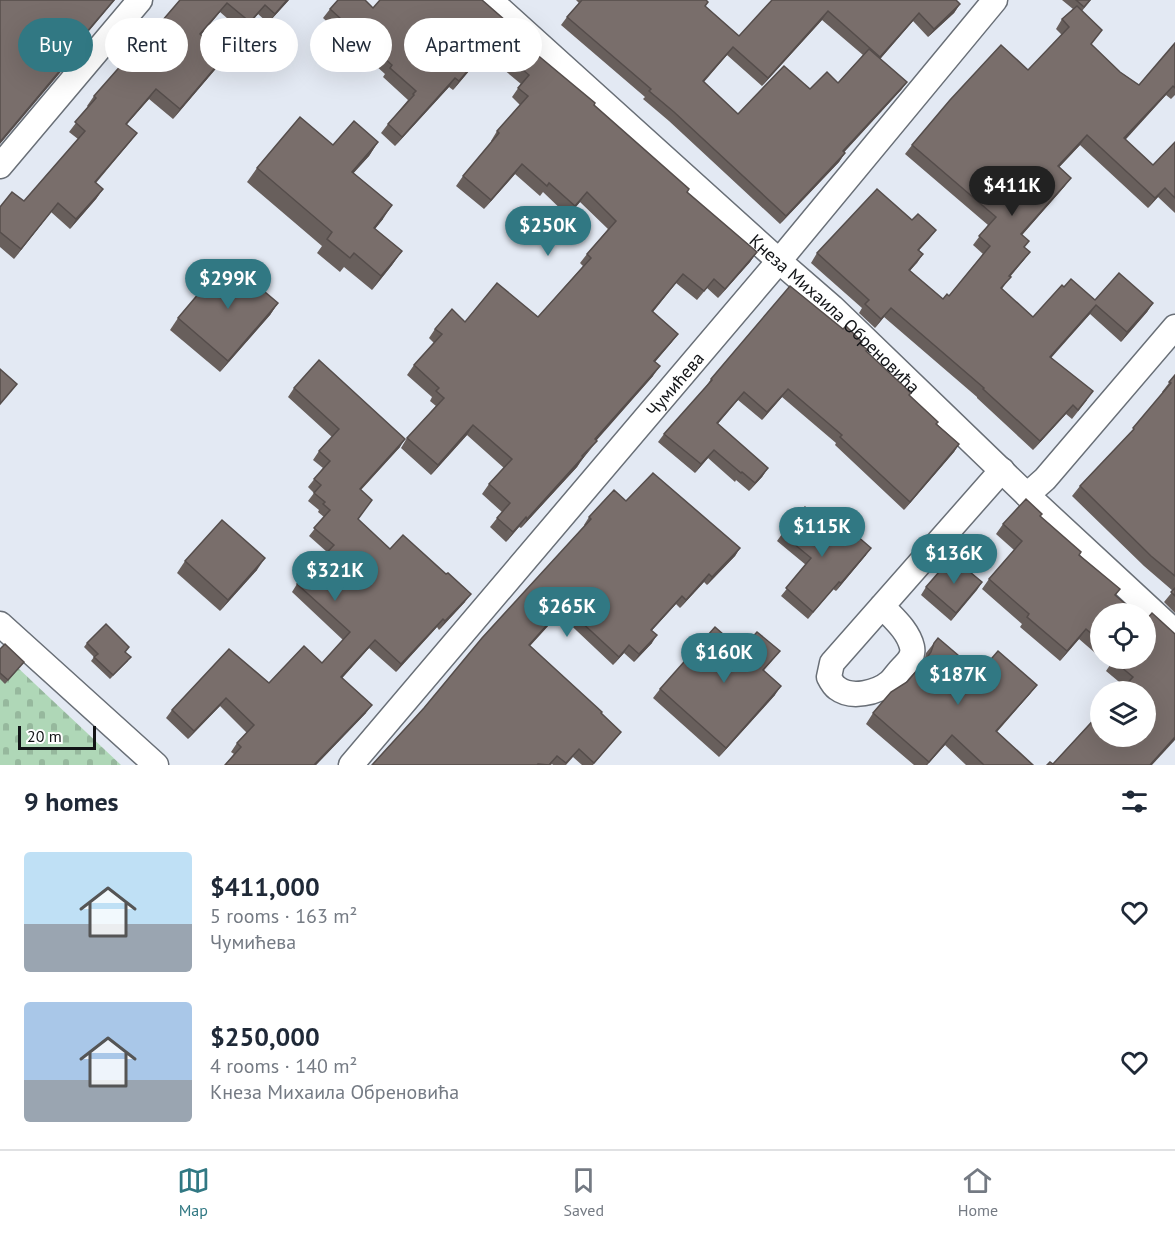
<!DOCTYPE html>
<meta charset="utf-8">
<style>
body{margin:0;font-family:"PT Sans",sans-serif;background:#f2f2f3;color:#1f2937;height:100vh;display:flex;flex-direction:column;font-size:22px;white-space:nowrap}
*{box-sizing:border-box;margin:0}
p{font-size:20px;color:#747a83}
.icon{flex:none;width:33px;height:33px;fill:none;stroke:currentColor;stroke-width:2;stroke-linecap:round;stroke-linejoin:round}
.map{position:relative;height:765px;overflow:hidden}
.side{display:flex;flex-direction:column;background:#fff;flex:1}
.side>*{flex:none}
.hud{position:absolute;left:18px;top:18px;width:600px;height:54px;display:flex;gap:12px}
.controls{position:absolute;left:1090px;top:603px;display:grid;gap:12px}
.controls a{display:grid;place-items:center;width:66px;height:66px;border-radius:50%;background:#fff;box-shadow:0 6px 24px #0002;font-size:30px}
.scale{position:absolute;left:18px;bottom:15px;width:78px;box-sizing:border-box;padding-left:6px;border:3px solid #121417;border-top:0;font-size:16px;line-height:21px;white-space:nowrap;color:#121417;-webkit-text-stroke:4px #fff;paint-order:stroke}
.price{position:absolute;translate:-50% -51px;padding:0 14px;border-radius:21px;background:#317883;color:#fff;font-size:20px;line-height:39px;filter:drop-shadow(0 2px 3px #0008)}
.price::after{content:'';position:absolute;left:50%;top:36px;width:18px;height:14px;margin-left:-9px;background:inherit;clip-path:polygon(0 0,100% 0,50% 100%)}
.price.current{background:#222;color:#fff}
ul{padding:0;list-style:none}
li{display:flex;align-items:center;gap:18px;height:150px;padding:0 24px}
li span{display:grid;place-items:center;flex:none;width:168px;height:120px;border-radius:6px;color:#555}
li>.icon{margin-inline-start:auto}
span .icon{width:72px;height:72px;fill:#fffc;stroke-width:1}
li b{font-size:26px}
h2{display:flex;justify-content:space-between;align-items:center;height:72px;padding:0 24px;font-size:26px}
.chip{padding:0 21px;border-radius:27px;background:#fff;box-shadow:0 6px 24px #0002;font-size:21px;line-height:54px}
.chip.current{background:#317883;color:#fff}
.dock{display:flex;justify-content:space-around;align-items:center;height:84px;border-top:2px solid #e0e1e3;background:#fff;font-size:16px;color:#747a83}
.dock a{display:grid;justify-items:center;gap:3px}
.dock .current{color:#317883}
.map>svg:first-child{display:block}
</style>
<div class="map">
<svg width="1175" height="765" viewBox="0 0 1175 765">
<defs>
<pattern id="cemetery-stones" width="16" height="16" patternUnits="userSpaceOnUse" patternTransform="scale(1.5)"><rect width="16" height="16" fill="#afd7b7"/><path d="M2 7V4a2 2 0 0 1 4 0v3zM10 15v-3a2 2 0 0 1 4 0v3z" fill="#96b89d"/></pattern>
</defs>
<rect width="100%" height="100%" fill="#e3e9f3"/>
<polygon fill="url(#cemetery-stones)" points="0,651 121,765 0,765"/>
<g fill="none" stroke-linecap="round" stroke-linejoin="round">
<g stroke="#696f77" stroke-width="27">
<g id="minor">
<path id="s1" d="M490 0 779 261 832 307 1027 495 1175 632"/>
<polyline points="0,166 140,0"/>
<polyline points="1027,495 1045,479 1175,327"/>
<path d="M882 606C893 618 908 630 912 647 914 656 908 662 902 668 898 672 894 678 890 682 877 693 851 699 837 688 834 686 831 681 829 677L832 663 1002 470"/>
<polyline points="0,624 156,765"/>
<path id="s2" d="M351 765 779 261 995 0"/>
</g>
</g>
<use href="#minor" stroke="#fff" stroke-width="24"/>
</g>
<g fill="#685f5c" fill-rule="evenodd">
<polygon points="180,0 289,0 268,23 258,14 243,32 220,12 201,35 225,56 219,65 173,119 149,99 127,124 130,142 96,183 103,189 96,199 70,229 51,212 14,259 0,247 0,207 24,201 78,139 69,132 88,107 87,106 94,96 126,63"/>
<path d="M576 0H706L705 6 739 36 772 0 960 4 954 13 928 37 913 21 880 59 907 82 901 90 844 152 845 153 839 162 780 224 669 121 643 99 645 97 561 25 567 17 579 3ZM822 20 863 55 838 83 810 89 738 114 704 82 727 55 762 86Z"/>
<polygon points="1062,0 1091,0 1082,11 1091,45 1120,72 1139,85 1175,43 1175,95 1171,99 1166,95 1125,139 1153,165 1175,142 1175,213 1158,197 1148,208 1080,145 1059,167 1071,178 1064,187 1022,235 1025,248 1030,252 1023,261 1010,277 1002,289 1033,317 1064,287 1095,300 1153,303 1147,312 1121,342 1090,314 1051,357 1087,400 1072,419 1066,414 1033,450 977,398 977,397 884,317 875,328 859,313 862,308 811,263 817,253 912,220 936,230 929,239 919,250 923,254 910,271 943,299 949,296 983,254 973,245 988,225 905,154 912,145 1028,70 1062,35 1056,29 1062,19 1073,9"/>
<polygon points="373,8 512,33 594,105 687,193 757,252 750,262 718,298 707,288 697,300 676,283 653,312 678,334 671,343 655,362 653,376 596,440 577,467 521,528 519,527 506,542 490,527 502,512 482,494 489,484 504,468 467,435 431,475 401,448 407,438 436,406 430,401 432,397 407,375 414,365 434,343 429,338 435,329 465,322 538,317 583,266 580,263 587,254 608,229 580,202 568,216 543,192 540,196 515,174 484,209 456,186 463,176 492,142 491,141 497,131 520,105 512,97 521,84 491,59 487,63 480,58 453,90 449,87 395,146 381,133 388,124 408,100 383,77 385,74 323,18 330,9"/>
<polygon points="378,142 369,156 353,173 383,219 375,229 402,251 392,265 372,290 344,267 340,272 317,253 322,246 247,182 257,168 333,145"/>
<polygon points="278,303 270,315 220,372 170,330 178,318"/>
<polygon points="860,344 937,424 959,444 954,452 904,510 835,445 836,443 782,397 762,420 738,400 717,424 768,468 762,477 749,491 736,480 735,482 708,458 695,473 658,442 664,434 705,388 711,379"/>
<polygon points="1175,375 1175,613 1164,602 1173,591 1144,566 1072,496 1080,486 1128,436 1163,393 1162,392"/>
<polygon points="294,388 400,447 361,490 358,519 390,549 465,602 439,630 437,627 396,672 369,648 342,678 366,713 316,765 225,765 234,754 231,752 237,743 247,733 220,706 188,739 166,718 172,710 269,683 322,663 343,640 292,592 297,584 327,552 309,536 324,517 318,512 319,510 308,501 314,493 308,487 323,468 313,460 319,451 332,437 288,397"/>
<polygon points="626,501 740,548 735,556 707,585 704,582 680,608 676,604 652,630 652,643 634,662 624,653 613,665 559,614 530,646 621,732 615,739 593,765 582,765 573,757 566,765 553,765 552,764 551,765 372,765 424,708 585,526 584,525 589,517"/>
<polygon points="1040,516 1080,555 1115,595 1101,614 1101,658 1079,639 1060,661 1020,627 1022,624 982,589 989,579 1014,550 996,534 1003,524"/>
<polygon points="782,534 842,537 866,555 836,591 833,589 808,619 781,596 806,565 777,541"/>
<polygon points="185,561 257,570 220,611 177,573"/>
<polygon points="982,582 951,621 921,595 926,587"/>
<polygon points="87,643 125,652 128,661 110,679 91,661 94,657 84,647"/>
<polygon points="934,643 979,673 1037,685 1029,695 997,732 1033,765 966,765 945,745 927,765 914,765 866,724 873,713 907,682 924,662 926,653"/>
<polygon points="0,649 24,662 5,684 0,679"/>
<polygon points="741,650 780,651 764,670 775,695 719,757 653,698 660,689"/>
<polygon points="1102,658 1146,658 1152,765 1053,764 1124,686 1106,671 1110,665"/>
</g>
<g fill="#554d4b">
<polygon points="114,0 115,0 78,44 86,33"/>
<polygon points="287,0 289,0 268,23 275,14"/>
<polygon points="227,3 220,12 193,44 200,34"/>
<polygon points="960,4 954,13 928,37 934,29"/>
<polygon points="265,5 258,14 243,32 250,22"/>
<polygon points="828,11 822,20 762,86 768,78"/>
<polygon points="919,13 913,21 875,65 880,57"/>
<polygon points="89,36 82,47 0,144 0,142"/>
<polygon points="733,47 727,55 697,89 703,81"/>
<polygon points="487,48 480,58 453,90 459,81"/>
<polygon points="225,56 219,65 173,119 180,109"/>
<polygon points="455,78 449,87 395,146 402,137"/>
<polygon points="907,82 901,90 837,160 843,151"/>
<polygon points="1173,86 1166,95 1118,148 1124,138"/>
<polygon points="156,89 149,99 119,133 126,124"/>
<polygon points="137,133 130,142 88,191 95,182"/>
<polygon points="1087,135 1080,145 1052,175 1058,166"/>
<polygon points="378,142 369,156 342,186 352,172"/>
<polygon points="845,153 839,162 780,224 786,216"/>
<polygon points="522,164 515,174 484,209 491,200"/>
<polygon points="1071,178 1064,187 1015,243 1021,234"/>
<polygon points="1165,188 1158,197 1148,208 1155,198"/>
<polygon points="103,189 96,199 70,229 76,219"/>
<polygon points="587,192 580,202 568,216 575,206"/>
<polygon points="58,203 51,212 14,259 21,249"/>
<polygon points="392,205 383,219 364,242 374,228"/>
<polygon points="936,230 929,239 911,259 918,250"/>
<polygon points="402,251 392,265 372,290 381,276"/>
<polygon points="757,252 750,262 718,298 725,289"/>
<polygon points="1030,252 1023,261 1002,285 1009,276"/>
<polygon points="923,254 917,263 902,279 909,270"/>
<polygon points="683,274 676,283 645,321 652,311"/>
<polygon points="278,303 270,315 220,372 228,361"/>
<polygon points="1153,303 1147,312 1121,342 1127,332"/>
<polygon points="1096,305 1090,314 1044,366 1050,357"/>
<polygon points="891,308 884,317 875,328 881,319"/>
<polygon points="678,334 671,343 647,371 654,361"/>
<polygon points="660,366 653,376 589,449 595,439"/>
<polygon points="788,389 782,397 762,420 767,412"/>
<polygon points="744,392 738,400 711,432 717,423"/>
<polygon points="1073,405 1066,414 1033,450 1040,441"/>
<polygon points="473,425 467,435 431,475 438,465"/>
<polygon points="405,439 400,447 354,497 360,489"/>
<polygon points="597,441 590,450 580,462 583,457 577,467 521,528 527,519"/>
<polygon points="959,444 954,452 904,510 910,502"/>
<polygon points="714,450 708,458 695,473 701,464"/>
<polygon points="768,468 762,477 749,491 755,483"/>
<polygon points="526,517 519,527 506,542 513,532"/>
<polygon points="740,548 735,556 707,585 712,577"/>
<polygon points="871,548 866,555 836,591 841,583"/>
<polygon points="265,558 257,570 220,611 228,600"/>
<polygon points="709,574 704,582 680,608 686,600"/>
<polygon points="982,582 977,590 951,621 956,613"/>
<polygon points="471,594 465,602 439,630 445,621"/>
<polygon points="682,596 676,604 646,637 651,630"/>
<polygon points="564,606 559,614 523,653 529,645"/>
<polygon points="443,619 437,627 396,672 401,664"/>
<polygon points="1086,629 1079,639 1060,661 1067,651"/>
<polygon points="657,635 652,643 634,662 639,654"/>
<polygon points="375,640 369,648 336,685 341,677"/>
<polygon points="629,645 624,653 613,665 619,657"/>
<polygon points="1037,685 1029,695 988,741 996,731"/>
<polygon points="781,686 775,695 719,757 726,748"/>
<polygon points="226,698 220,706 188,739 194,731"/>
<polygon points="372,705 366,713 316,765 314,765"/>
<polygon points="952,735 945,745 927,765 926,765"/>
<polygon points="1175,737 1175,740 1152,765 1150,765"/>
</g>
<g fill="#796e6b" stroke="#554d4b" stroke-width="1.5">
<polygon points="0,0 114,0 86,33 89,36 0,142"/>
<polygon points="180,0 287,0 275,14 265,5 250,22 227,3 200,34 225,56 180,109 156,89 126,124 137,133 95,182 103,189 76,219 58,203 21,249 0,232 0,207 12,192 24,201 85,131 75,122 96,98 94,96 124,62 126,63"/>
<polygon points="338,0 365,0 373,8 380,0 482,0 515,29 511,33 595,103 594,105 689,189 687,192 757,252 725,289 714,279 704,291 683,274 652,311 678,334 654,361 660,366 595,439 597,441 582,456 583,457 527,519 526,517 513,532 497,518 510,503 489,484 512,459 473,425 438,465 407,438 444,398 436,391 439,388 414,365 442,334 435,329 452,309 465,322 497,283 538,317 591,258 587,254 616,221 587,192 575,206 549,183 547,186 522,164 491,200 463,176 499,133 497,131 528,96 518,88 529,75 498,49 494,54 487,48 459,81 455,78 402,137 388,124 414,95 413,94 416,91 390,68 392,65 330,9"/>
<polygon points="582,0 706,0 708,2 705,6 739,36 772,0 956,0 960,4 934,29 919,13 880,57 828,11 768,78 733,47 703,81 738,114 784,66 810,89 827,72 838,83 869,49 907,82 843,151 845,153 786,216 674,112 649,91 651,89 567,17"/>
<polygon points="1076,0 1090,0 1084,7"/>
<polygon points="1077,6 1102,30 1091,44 1120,72 1139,85 1175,43 1175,88 1173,86 1124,138 1153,165 1175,142 1175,198 1165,188 1155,198 1087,135 1058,166 1071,178 1021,234 1029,241 1024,247 1030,252 1009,276 1011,277 1001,288 1033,317 1062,285 1064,287 1071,279 1095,300 1119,273 1153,303 1127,332 1096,305 1050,357 1093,391 1078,410 1073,405 1040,441 983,389 984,388 891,308 881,319 865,304 869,300 817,253 877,189 912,220 918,214 936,230 918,250 923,254 909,270 943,299 947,294 949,296 990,246 979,236 996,217 912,145 950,100 1001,45 1028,70 1069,27 1062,19"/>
<polygon points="300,117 333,145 354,121 378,142 352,172 392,205 374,228 402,251 381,276 354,253 350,258 327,239 332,232 257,168"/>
<polygon points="227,260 278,303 228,361 178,318"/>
<polygon points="790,286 843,329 846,326 862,342 860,344 868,350 866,351 911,393 909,395 938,422 936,424 959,444 910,502 840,437 842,435 788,389 767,412 744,392 717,423 768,468 755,483 742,472 741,473 714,450 701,464 664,434 712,380 711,379"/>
<polygon points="319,360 405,439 360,489 372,500 358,519 390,549 403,535 446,574 448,573 471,594 445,621 443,619 401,664 375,640 341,677 372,705 314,765 225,765 241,747 237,743 254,725 226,698 194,731 172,710 229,649 269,683 304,646 322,663 350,632 297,584 334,545 314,528 330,510 323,504 325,502 314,493 321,485 314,479 330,461 319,451 339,429 294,388"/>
<polygon points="0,369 17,384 0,404"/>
<polygon points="1175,375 1175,576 1151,556 1080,486 1134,429 1133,428 1171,383 1169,382"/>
<polygon points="653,473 740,548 712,577 709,574 686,600 682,596 651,630 657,635 639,654 629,645 619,657 564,606 529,645 602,712 601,713 621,732 594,763 579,749 566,763 557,756 549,765 538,764 537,765 372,765 424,708 482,638 591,519 589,517 614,490 626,501"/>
<polygon points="1026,499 1042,514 1040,516 1081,552 1079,555 1120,589 1115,595 1137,614 1101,614 1101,642 1086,629 1067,651 1027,617 1029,614 989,579 1022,541 1003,524"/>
<polygon points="805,507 842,537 849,529 871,548 841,583 839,582 813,612 786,588 811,558 782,534"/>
<polygon points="222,520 265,558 228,600 185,561"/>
<polygon points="952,557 982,582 956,613 926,587"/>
<polygon points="1175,588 1175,596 1171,592"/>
<polygon points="1152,613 1175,634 1175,737 1150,765 1047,765 1050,762 1053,764 1101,712 1101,736 1146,736 1146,692 1119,692 1133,677 1114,661 1115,658 1146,658 1146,620"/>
<polygon points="106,624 129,647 125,652 131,657 113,675 94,657 98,654 87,643"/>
<polygon points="715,627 741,650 757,632 780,651 763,670 781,686 726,748 660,689"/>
<polygon points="938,638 979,673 998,651 1037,685 996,731 1033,765 984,765 952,735 929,762 873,713 891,692 907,682 924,662 931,652 934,643"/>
<polygon points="5,644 24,662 8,680 0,673 0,649"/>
</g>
<g text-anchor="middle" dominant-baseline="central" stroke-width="4.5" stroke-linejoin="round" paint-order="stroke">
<g font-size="18" fill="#121417" stroke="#fff">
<text stroke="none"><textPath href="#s1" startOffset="466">Кнеза Михаила Обреновића</textPath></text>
<text stroke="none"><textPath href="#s2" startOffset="500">Чумићева</textPath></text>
</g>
</g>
</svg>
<div class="controls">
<a><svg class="icon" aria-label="locate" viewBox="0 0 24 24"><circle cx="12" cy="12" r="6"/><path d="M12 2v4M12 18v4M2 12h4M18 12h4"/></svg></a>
<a><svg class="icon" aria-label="layers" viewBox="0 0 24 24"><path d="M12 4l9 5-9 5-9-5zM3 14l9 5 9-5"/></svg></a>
</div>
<div class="scale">20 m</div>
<b class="price current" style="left:1012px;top:217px">$411K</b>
<b class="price" style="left:548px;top:257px">$250K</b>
<b class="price" style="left:228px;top:310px">$299K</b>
<b class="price" style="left:822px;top:558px">$115K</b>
<b class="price" style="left:954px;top:585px">$136K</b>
<b class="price" style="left:335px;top:602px">$321K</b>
<b class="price" style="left:567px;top:638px">$265K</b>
<b class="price" style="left:724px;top:684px">$160K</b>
<b class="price" style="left:958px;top:706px">$187K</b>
<div class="hud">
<a class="chip current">Buy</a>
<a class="chip">Rent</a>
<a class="chip">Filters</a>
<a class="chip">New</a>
<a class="chip">Apartment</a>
</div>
</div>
<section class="side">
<h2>9 homes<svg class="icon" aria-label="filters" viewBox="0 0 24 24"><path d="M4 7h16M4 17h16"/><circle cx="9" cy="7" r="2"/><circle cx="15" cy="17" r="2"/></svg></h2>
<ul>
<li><span style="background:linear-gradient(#bfe0f5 60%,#9aa5b1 0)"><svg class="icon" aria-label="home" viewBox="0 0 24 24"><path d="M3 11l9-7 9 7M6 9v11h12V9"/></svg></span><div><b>$411,000</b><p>5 rooms · 163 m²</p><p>Чумићева</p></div><svg class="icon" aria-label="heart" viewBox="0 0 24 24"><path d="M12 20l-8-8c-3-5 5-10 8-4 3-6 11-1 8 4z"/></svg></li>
<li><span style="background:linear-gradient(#a9c7e8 65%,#9aa5b1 0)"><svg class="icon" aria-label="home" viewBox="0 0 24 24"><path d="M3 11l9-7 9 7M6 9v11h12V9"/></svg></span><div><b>$250,000</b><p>4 rooms · 140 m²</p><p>Кнеза Михаила Обреновића</p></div><svg class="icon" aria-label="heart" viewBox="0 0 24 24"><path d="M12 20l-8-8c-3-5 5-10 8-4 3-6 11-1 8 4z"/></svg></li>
</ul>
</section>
<nav class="dock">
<a class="current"><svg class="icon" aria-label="map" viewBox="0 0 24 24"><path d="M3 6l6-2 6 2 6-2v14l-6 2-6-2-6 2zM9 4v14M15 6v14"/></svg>Map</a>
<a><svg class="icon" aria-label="saved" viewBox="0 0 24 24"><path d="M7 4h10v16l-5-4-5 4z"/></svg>Saved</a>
<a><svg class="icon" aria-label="home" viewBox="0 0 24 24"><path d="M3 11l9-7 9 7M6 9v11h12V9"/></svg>Home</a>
</nav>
